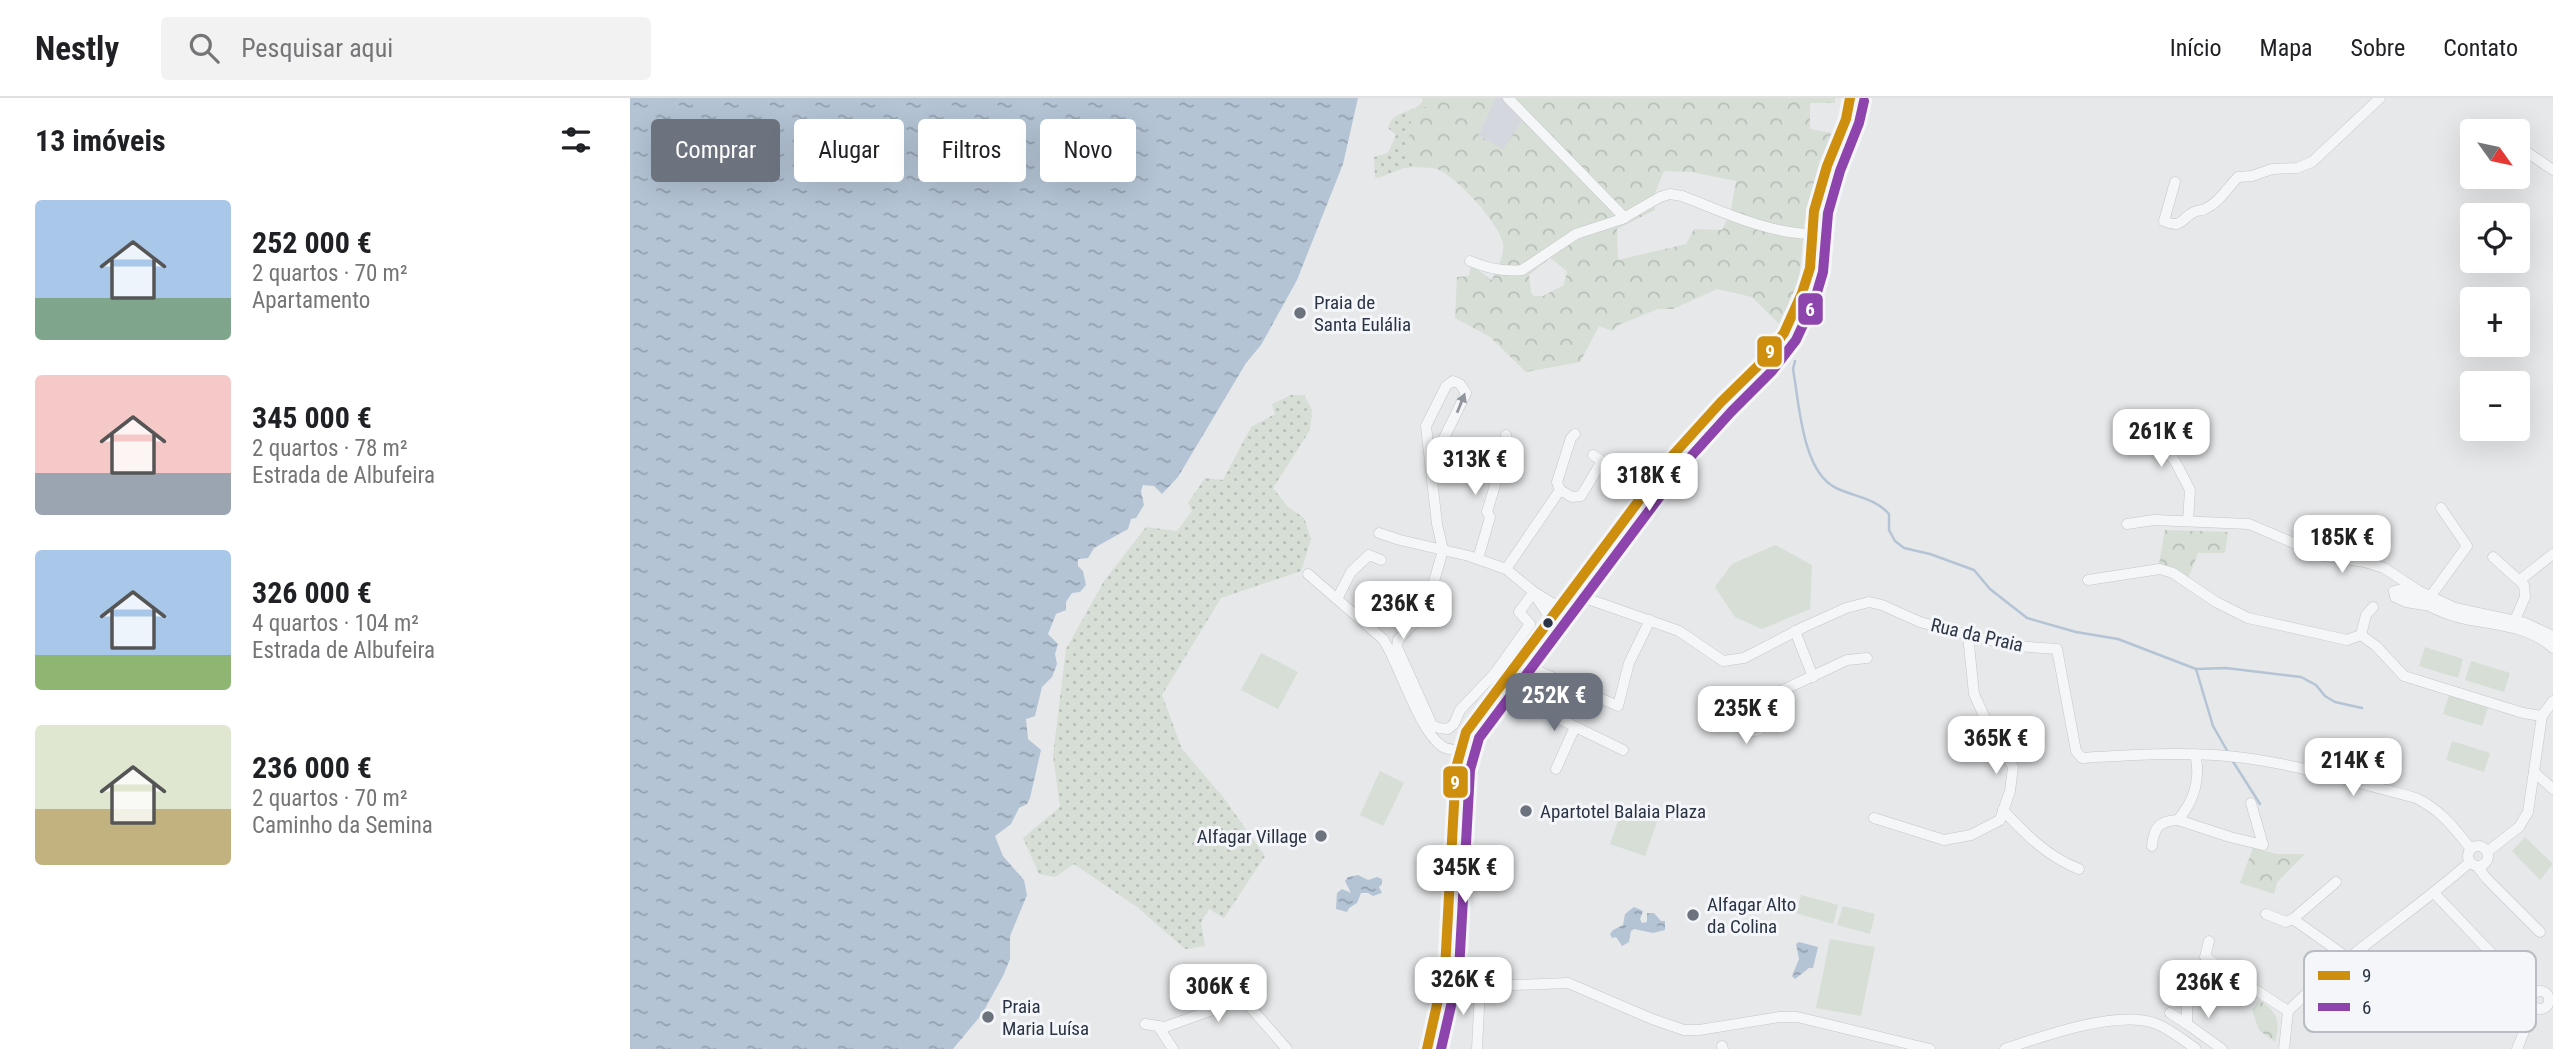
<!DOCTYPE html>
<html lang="pt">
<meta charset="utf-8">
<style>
body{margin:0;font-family:"Roboto Condensed",sans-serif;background:#f2f2f2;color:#202124;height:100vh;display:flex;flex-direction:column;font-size:26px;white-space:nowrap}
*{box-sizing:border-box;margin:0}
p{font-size:23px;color:#757577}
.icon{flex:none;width:38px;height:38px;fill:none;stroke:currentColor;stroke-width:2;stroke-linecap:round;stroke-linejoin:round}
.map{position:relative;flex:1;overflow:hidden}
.side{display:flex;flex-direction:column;background:#fff;width:630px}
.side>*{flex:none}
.banner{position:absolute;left:21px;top:21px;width:665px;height:63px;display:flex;gap:14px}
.needle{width:46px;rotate:123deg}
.fabs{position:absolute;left:1830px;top:21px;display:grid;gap:14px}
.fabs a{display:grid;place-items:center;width:70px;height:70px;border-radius:7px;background:#fff;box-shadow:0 7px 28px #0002;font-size:35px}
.price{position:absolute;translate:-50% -60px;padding:0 16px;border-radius:14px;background:#fff;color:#222;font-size:23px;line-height:46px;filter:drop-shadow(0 2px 4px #0008)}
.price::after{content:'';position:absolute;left:50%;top:42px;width:21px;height:16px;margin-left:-10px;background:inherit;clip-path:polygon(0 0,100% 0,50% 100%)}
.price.selected{background:#6c737f;color:#fff}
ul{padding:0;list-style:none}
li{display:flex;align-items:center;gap:21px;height:175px;padding:0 35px}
li span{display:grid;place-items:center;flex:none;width:196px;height:140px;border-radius:7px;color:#555}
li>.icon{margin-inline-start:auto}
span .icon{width:84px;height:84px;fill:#fffc;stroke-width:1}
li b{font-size:30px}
h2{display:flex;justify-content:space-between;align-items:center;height:84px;padding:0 35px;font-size:30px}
.chip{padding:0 24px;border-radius:7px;background:#fff;box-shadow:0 7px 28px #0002;font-size:24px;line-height:63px}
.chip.selected{background:#6c737f;color:#fff}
header{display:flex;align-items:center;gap:42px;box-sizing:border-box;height:98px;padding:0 35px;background:#fff;border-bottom:2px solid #e0e0e0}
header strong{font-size:33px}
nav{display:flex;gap:38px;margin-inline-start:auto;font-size:24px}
.search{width:490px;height:63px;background:#f2f2f2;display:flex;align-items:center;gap:18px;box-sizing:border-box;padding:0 24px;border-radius:7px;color:#757577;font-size:26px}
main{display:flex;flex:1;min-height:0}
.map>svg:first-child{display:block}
</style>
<header>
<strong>Nestly</strong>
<div class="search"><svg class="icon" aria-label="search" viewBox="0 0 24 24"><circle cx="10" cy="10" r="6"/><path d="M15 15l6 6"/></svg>Pesquisar aqui</div>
<nav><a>Início</a><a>Mapa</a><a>Sobre</a><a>Contato</a></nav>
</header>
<main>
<section class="side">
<h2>13 imóveis<svg class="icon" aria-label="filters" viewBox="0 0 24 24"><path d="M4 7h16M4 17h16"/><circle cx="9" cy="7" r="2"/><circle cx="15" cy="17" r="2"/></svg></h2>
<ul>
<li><span style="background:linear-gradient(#a9c7e8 70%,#7fa58c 0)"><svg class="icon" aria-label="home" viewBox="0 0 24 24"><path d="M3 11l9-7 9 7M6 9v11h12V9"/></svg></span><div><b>252 000 €</b><p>2 quartos · 70 m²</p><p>Apartamento</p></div></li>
<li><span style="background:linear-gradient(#f6c9c9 70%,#9aa5b1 0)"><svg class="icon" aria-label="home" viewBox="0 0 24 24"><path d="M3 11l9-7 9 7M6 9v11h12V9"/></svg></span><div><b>345 000 €</b><p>2 quartos · 78 m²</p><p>Estrada de Albufeira</p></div></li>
<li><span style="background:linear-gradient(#a9c7e8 75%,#8fb573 0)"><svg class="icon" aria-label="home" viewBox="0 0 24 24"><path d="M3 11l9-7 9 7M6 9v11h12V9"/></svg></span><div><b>326 000 €</b><p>4 quartos · 104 m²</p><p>Estrada de Albufeira</p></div></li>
<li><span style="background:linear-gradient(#dfe7d0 60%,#c2b280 0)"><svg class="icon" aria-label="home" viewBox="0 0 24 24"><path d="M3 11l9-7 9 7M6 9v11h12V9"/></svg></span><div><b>236 000 €</b><p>2 quartos · 70 m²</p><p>Caminho da Semina</p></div></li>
</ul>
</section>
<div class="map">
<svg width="1923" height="951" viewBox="0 0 1923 951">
<defs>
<pattern id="grass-dots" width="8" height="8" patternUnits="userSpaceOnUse" patternTransform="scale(1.75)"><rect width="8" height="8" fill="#d6ded6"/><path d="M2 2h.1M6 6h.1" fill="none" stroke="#b8bfb9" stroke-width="1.8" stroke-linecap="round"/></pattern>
<pattern id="forest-crowns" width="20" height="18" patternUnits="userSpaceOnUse" patternTransform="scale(1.75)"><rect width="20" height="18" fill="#d6ded6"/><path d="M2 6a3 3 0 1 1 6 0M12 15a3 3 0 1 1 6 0" fill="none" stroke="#b8bfb9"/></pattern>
<pattern id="water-ripples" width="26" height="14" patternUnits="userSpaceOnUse" patternTransform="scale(1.75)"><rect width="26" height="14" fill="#b4c4d5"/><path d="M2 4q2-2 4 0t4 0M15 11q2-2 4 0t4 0" fill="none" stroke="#93a0af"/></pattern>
</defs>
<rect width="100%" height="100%" fill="#e6e8ea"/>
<polygon fill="#d4d7dd" points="865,0 874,0 894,20 873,52 848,38"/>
<g fill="url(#grass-dots)">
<path d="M791 0H799L801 11 778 59 784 69 774 70 748 80 745 79 744 59 758 55 766 37 758 30C763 10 785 17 793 2Z"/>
<polygon points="661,297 674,297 682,312 680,332 643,390 658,409 674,420 681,441 671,473 591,500 532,597 552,651 593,699 635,758 594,820 579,811 571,824 575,848 555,851 507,809 444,766 425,779 409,776 393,740 430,709 423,657 436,551 474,483 516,429 547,433 562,413 558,405 575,380 593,382 621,329 645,316 642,306"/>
<polygon points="1564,865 1578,868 1600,882 1596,882 1596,887 1587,887 1587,893 1579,893 1579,898 1572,898 1572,902 1564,902"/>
</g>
<g fill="url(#forest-crowns)" fill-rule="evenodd">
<path d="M799 0H865L848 38 873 51 894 20 874 0H1205V5H1180V31L1202 35 1175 122 1169 182 1151 228 1122 199 1087 191 1043 211H1028L986 228 983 233 969 228 950 264 896 274 860 239 825 220 827 179 839 178 841 167 862 182C867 169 875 158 873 145 869 125 826 78 807 71 800 69 791 70 784 69L778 59 781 20 787 8 800 11ZM1034 73 1062 74 1106 83 1101 112 1092 132 1064 131 1056 146 988 162 987 131 1025 112 1024 97ZM920 160 937 173 934 187 913 198H904L901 195 899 177Z"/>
<polygon points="1535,432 1598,434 1595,455 1568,455 1558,481 1529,466"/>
<polygon points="1623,750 1647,756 1675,756 1653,778 1647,785 1644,796 1610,785"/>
<path d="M1629 902C1647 913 1651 924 1645 944L1629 932 1622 912Z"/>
</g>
<g fill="#d6ded6">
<polygon points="1145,447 1182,467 1180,511 1132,531 1105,519 1085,489 1102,466"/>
<polygon points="1795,549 1833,561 1828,580 1789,568"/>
<polygon points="631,555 668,574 648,611 611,592"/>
<polygon points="1841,563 1880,575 1874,594 1835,582"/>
<polygon points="1819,597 1858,609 1852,628 1813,616"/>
<polygon points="1822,643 1860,655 1854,674 1816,662"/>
<polygon points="750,673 774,685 753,728 730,717"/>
<polygon points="993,709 1028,721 1015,758 980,746"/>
<polygon points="1895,739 1923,766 1910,782 1882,753"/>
<polygon points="1171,797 1208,807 1203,826 1166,815"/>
<polygon points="1213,808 1245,816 1240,836 1207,827"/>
<polygon points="1200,841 1245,849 1231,918 1186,910"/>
</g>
<g fill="url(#water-ripples)">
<polygon points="0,0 728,0 713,66 667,182 631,247 616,265 548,379 532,396 524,388 513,387 511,393 514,407 506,420 501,421 498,431 464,450 458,460 448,461 448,468 453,473 456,487 450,494 442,495 436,504 436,512 426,516 418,536 428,546 425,556 427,566 422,579 412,589 405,618 396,621 398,641 411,652 400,700 397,706 389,710 381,726 365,738 373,758 394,782 397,797 380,838 380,861 373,878 352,916 323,951 0,951"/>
<polygon points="728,777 738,782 747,779 752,781 752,786 749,789 752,795 743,798 738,795 731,795 727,805 719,810 717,814 706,811 707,795 712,791 721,795 715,783 718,779"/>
<polygon points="1004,809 1013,813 1010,821 1012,825 1017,824 1017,815 1024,815 1031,823 1035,823 1035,832 1023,835 1004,831 1001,833 999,844 992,848 986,839 982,840 980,836 983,832 993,827 995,816"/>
<polygon points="1169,844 1188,849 1183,870 1179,870 1165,881 1162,878 1169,861 1166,846"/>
</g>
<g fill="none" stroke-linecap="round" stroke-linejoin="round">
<g stroke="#b4c4d5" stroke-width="2.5">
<path d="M1165 263 1163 271C1169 304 1172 374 1206 390 1225 399 1245 400 1259 416V432L1265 443 1274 450 1300 456 1344 472 1360 491 1397 520 1446 534 1488 541 1566 571 1583 628 1599 656"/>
<polyline points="1566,571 1596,570 1671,579 1686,587 1695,598 1705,604 1732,610"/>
<polyline points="1602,662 1630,706"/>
</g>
<g stroke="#c4c6c8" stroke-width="11">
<g id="minor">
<polyline points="878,0 995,120"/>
<polyline points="1216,21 1231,16 1234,0"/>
<polyline points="1888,48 1923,72"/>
<path d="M1545 84 1534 123C1553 131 1550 121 1564 114 1567 112 1572 113 1575 111 1590 104 1597 90 1608 79L1622 78 1642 71 1667 70 1682 64 1750 0"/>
<path d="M840 163C856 170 874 174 892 172L946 136 992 121 1030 99 1040 96 1052 98C1094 114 1136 135 1182 136"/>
<polyline points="1525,320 1529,342 1546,365 1560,392 1558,423"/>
<polyline points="801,367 836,295 830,286 823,283 816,288 796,328 807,426 813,452 803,487 789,506 788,520 768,542 767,549 802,627 809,630 818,631 824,626 830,612 865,575 900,526 889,514 904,494"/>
<polyline points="930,392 942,399 951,398 972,363 963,357"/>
<polyline points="1497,426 1524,422 1619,426 1694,458 1735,464 1754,470 1789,493 1825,510 1895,525 1923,538"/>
<polyline points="749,435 770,442 839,458 876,471 904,494 930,510"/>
<polyline points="1863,459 1894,487 1895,499 1885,522"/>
<polyline points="848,461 860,419 857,414 878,344 876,337"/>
<polyline points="876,471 930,392 927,384 941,340 945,336"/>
<path d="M678 476 753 541C770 567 789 634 813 649 817 651 824 652 829 653"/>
<polyline points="1458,482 1530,471 1543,475 1586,504 1618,520 1717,542 1731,537 1746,548 1774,578 1893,615 1912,618"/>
<polyline points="1890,482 1923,456"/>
<polyline points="904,495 921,522"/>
<path d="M941 495 1049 533 1093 563 1114 560 1174 529 1216 510 1239 504 1252 507 1290 524 1338 537 1385 548 1427 551 1446 653 1452 660C1501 657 1549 654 1597 658 1661 664 1724 684 1786 700 1811 712 1824 730 1841 751"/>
<polyline points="1800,499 1837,448 1811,410"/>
<polyline points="707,501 721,474 739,457 751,462"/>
<path d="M1801 508 1776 504 1765 499 1764 493 1772 491C1790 504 1814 517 1836 521 1865 527 1900 528 1923 550"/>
<polyline points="1165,533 1183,579"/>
<polyline points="1731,537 1736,517 1743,509"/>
<polyline points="910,550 899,566 908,573 988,608 999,565 1020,522"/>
<polyline points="868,591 993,652"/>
<circle cx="1124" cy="620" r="13"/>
<polyline points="1119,608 1217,562 1237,560"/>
<path d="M1565 656C1571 680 1564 703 1548 722L1600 739 1633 747 1621 705"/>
<polyline points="926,671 945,629"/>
<polyline points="1904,674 1923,691"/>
<path d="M1373 712C1395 736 1418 759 1449 771"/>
<polyline points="1244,720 1314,742 1341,737 1370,722 1380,693 1383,669 1360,631 1344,596 1338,537"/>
<path d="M1522 748C1524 729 1529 723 1548 722"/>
<circle cx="1848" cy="758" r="10"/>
<polyline points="1857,754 1889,729 1898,714 1912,618 1923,603"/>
<polyline points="1847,768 1856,780 1910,834"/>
<polyline points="1706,784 1663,821 1718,860"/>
<polyline points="1805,796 1860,854 1904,895"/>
<polyline points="1636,816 1656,824 1663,821"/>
<polyline points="1579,843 1575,859 1658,913"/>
<polyline points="1804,866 1834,897 1838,907"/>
<polyline points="815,871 834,889"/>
<polyline points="1826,888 1860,854"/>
<circle cx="1910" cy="902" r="9"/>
<polyline points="811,895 834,889 938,885 1022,921 1054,932 1069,932 1150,919 1167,919 1300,951"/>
<polyline points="1557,897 1557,926 1592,951"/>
<polyline points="1540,915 1557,926"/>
<polyline points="515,926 535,929 613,901 657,951"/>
<polyline points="528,928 543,951"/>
<polyline points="1092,948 1093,951"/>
<polyline points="797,951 815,871 826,670 836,634 1043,357 1091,304 1132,264 1154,235 1172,195 1180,170 1184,113 1197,68 1216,21 1220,0"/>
<polyline points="847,951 850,889"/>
<path d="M1375 951C1413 938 1486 912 1524 925 1539 930 1553 942 1566 951"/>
<path d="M1654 951 1658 913C1714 858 1781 816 1840 764"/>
<polyline points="1887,951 1904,909"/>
</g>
</g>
<use href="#minor" stroke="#f5f6f7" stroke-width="10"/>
<g stroke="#f4f6f9" stroke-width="16">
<polyline id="bus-1" points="797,951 815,871 826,670 836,634 1043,357 1091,304 1132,264 1154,235 1172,195 1180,170 1184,113 1197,68 1216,21 1220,0"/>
</g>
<g stroke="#f4f6f9" stroke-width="16">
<polyline id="bus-2" points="811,951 829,873 840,672 849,640 1054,366 1101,314 1142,273 1166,242 1185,201 1193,174 1198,115 1210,73 1229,25 1234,3"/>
</g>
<use href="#bus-1" stroke="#ce8f0e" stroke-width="10"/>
<use href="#bus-2" stroke="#8e44ad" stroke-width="10"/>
</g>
<defs><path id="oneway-solid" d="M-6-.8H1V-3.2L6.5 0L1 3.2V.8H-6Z" transform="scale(1.75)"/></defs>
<use fill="#90959e" href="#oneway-solid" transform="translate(831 305) rotate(-68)"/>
<g fill="#6c737f" stroke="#f4f6f9" stroke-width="2.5">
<circle cx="670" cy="215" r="7"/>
<circle cx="896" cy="713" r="7"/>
<circle cx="691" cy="738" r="7"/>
<circle cx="1063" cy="817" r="7"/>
<circle cx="358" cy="919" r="7"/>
</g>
<circle fill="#2b3445" stroke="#f4f6f9" stroke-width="2.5" cx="918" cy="525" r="6"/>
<g text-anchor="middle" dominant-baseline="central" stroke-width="6" stroke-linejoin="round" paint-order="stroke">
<g font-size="19" fill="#2b3445" stroke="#f4f6f9" text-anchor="start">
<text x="684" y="204">Praia de<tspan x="684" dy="22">Santa Eulália</tspan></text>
<text x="910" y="713">Apartotel Balaia Plaza</text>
<text x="677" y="738" text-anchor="end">Alfagar Village</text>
<text x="1077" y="806">Alfagar Alto<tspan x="1077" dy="22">da Colina</tspan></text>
<text x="372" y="908">Praia<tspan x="372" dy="22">Maria Luísa</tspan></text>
</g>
<g font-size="19" fill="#2b3445" stroke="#f4f6f9">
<text transform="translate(1347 537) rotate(13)">Rua da Praia</text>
</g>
</g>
<rect x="1674" y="853" width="232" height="81" rx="10" fill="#f4f6f9" stroke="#b8bcc3" stroke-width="2"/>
<rect x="1688" y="873" width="32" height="9" fill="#ce8f0e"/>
<rect x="1688" y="905" width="32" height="8" fill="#8e44ad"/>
<g font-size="19" fill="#2b3445">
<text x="1732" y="884">9</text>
<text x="1732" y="916">6</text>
</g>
<g stroke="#f4f6f9" stroke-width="2.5">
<rect x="1167" y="194" width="27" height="34" rx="7" fill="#8e44ad"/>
<rect x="1126" y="237" width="27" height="33" rx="7" fill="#ce8f0e"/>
<rect x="812" y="667" width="27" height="34" rx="7" fill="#ce8f0e"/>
</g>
<g font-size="19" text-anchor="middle" font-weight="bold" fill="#fff">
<text x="1180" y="218">6</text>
<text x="1140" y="260">9</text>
<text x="825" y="691">9</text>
</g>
</svg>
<div class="fabs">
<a><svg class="needle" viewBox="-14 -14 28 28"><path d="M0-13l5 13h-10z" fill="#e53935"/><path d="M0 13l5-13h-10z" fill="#757577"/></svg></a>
<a><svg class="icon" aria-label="locate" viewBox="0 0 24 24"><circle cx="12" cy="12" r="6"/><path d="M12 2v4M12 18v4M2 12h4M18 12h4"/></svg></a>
<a>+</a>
<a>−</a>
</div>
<b class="price" style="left:1531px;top:371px">261K €</b>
<b class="price" style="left:845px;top:399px">313K €</b>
<b class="price" style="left:1019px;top:415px">318K €</b>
<b class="price" style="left:1712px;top:477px">185K €</b>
<b class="price" style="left:773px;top:543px">236K €</b>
<b class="price selected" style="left:924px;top:635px">252K €</b>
<b class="price" style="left:1116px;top:648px">235K €</b>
<b class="price" style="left:1366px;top:678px">365K €</b>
<b class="price" style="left:1723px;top:700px">214K €</b>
<b class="price" style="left:835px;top:807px">345K €</b>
<b class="price" style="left:833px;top:919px">326K €</b>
<b class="price" style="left:1578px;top:922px">236K €</b>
<b class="price" style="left:588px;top:926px">306K €</b>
<div class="banner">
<a class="chip selected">Comprar</a>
<a class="chip">Alugar</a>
<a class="chip">Filtros</a>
<a class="chip">Novo</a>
</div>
</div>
</main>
